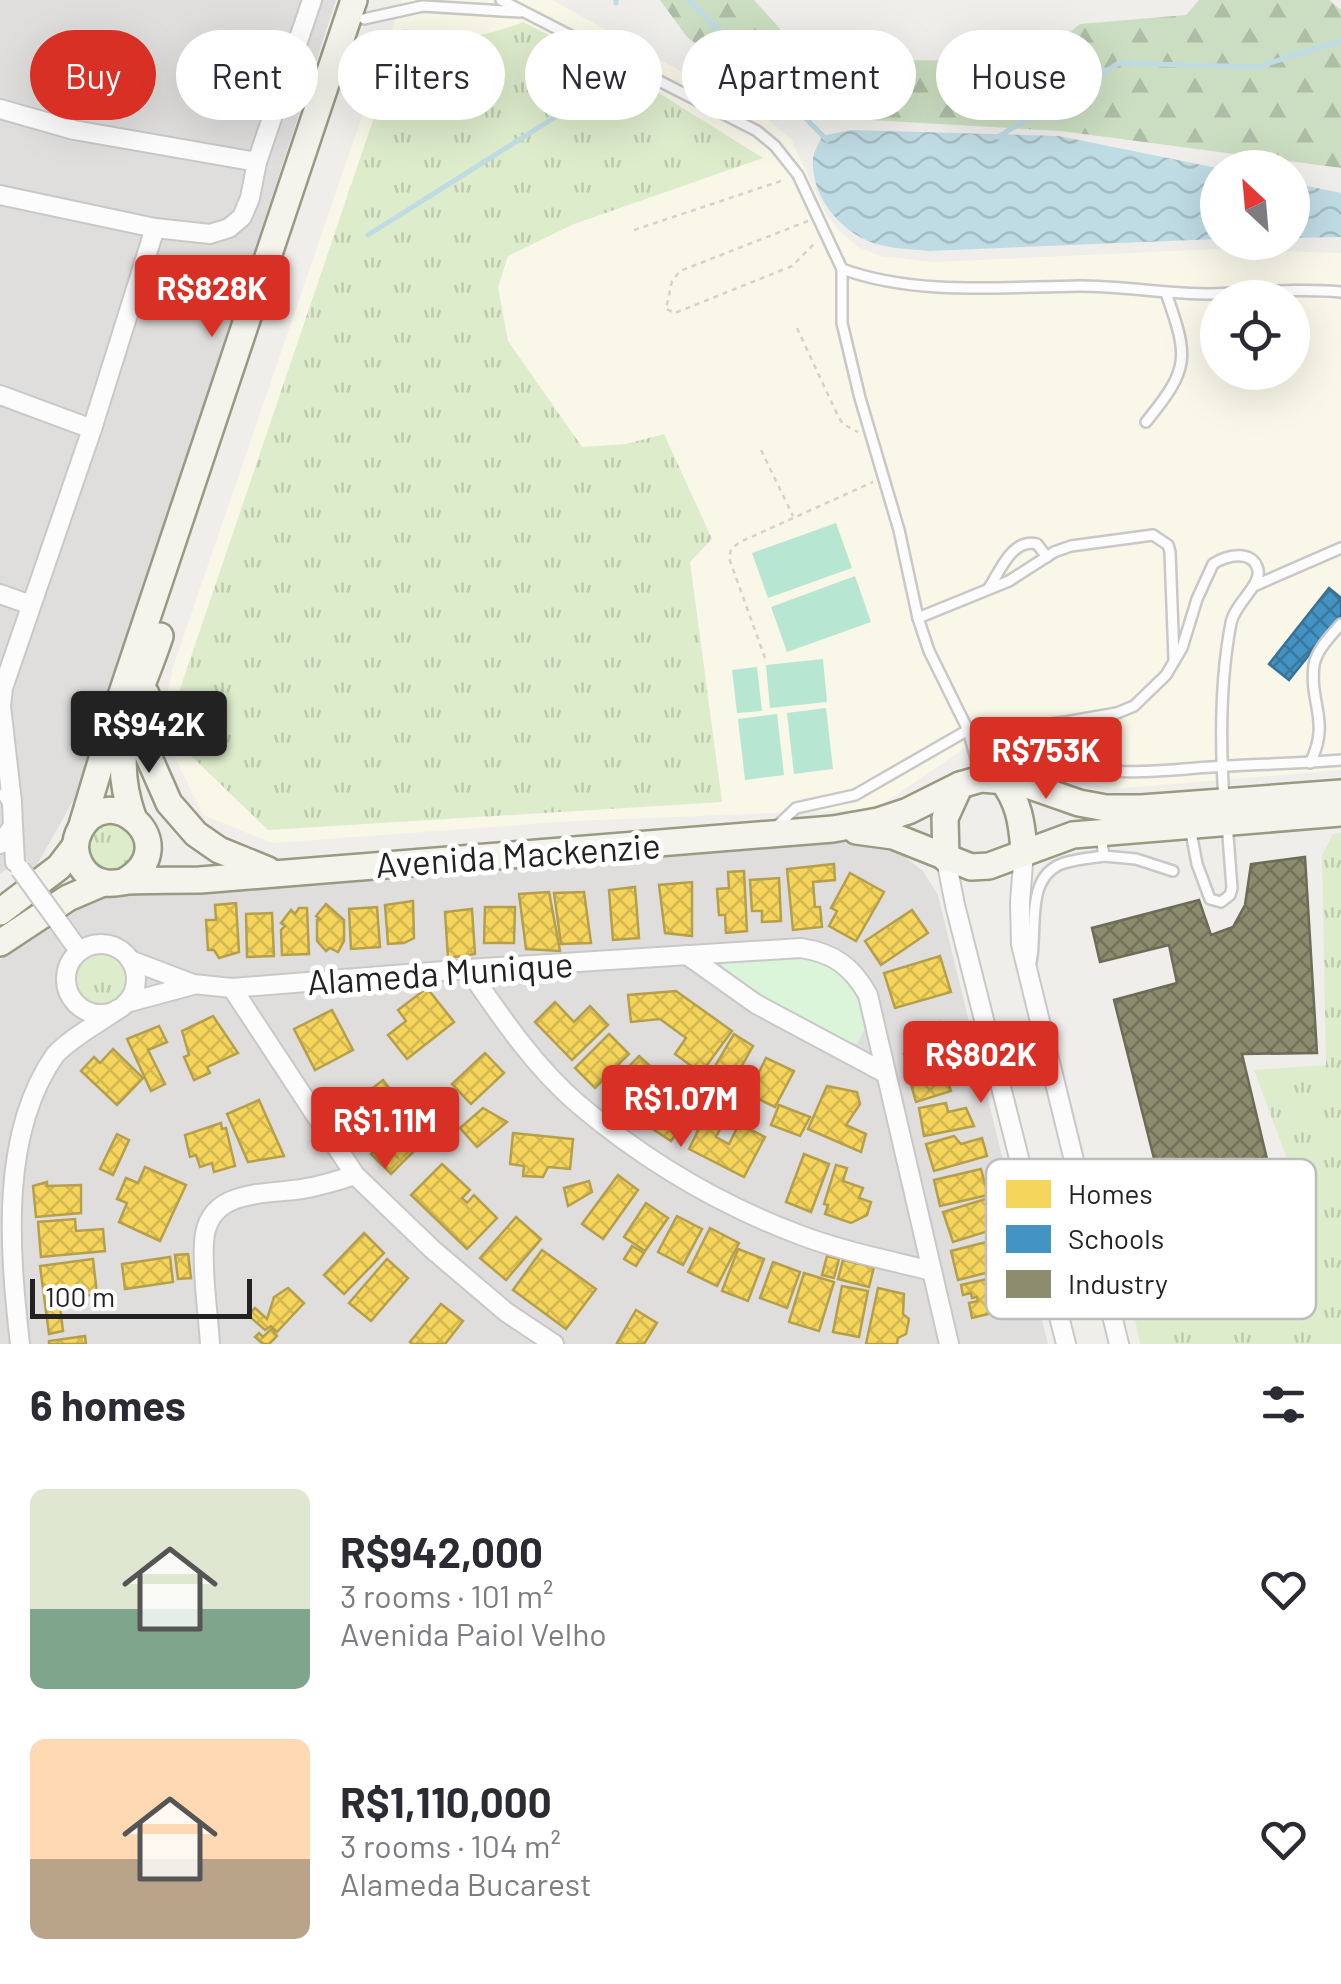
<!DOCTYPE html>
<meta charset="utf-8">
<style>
body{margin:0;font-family:Barlow,sans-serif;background:#f2f2f3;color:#2b2b33;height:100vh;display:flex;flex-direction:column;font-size:38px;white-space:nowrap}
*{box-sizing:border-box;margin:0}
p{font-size:32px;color:#7c7c81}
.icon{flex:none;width:55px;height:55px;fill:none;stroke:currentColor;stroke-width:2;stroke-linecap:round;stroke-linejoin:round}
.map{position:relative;height:1344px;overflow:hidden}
.panel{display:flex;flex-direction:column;background:#fff;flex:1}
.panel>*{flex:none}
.top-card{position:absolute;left:30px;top:30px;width:1282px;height:90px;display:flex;gap:20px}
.needle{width:65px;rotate:334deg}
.tools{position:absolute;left:1200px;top:150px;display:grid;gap:20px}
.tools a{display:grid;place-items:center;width:110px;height:110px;border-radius:50%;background:#fff;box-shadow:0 10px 40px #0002;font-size:50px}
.scale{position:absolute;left:30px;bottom:25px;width:222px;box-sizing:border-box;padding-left:10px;border:5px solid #222;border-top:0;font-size:28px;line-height:35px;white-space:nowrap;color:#222;-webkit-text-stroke:8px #fff;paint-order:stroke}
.price{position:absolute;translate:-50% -85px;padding:0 22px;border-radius:10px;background:#d93025;color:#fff;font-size:32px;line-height:65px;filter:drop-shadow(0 2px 5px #0008)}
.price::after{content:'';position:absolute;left:50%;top:60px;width:30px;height:22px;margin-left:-15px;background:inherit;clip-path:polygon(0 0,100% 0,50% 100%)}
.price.current{background:#222;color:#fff}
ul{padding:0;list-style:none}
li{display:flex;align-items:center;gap:30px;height:250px;padding:0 30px}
li span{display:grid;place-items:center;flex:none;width:280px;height:200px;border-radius:15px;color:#555}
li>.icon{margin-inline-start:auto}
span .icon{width:120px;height:120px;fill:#fffc;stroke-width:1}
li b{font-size:42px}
h2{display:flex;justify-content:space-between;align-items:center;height:120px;padding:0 30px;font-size:42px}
.pill{padding:0 35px;border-radius:45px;background:#fff;box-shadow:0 10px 40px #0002;font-size:35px;line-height:90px}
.pill.current{background:#d93025;color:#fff}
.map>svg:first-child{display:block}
</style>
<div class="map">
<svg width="1341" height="1344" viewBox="0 0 1341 1344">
<defs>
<pattern id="grass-tufts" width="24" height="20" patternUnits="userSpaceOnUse" patternTransform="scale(2.5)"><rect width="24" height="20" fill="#ddeccb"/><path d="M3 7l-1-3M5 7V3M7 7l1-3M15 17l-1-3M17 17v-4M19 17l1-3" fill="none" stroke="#bdcaae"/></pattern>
<pattern id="forest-firs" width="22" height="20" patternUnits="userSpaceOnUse" patternTransform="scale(2.5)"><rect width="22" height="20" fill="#cbdec1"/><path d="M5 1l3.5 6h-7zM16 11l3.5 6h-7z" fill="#aebea6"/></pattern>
<pattern id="water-waves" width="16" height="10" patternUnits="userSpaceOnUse" patternTransform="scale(2.5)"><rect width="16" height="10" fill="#bfdbe3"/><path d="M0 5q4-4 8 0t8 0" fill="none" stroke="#a4bcc2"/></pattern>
<pattern id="homes-cross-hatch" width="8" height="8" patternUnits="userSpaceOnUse" patternTransform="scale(2.5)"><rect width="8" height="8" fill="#f6d55c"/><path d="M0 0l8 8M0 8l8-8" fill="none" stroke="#d3b750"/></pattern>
<pattern id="schools-cross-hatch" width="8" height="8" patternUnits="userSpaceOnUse" patternTransform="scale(2.5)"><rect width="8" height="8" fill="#4393c3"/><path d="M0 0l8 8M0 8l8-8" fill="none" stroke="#38789e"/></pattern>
<pattern id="industry-cross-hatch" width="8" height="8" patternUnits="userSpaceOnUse" patternTransform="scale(2.5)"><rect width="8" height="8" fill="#8c8c6e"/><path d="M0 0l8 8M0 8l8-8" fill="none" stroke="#72725a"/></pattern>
</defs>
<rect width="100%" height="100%" fill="#f0eeeb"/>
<polygon fill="#dfdedc" points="0,0 336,0 78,792 38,863 69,906 120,891 852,842 892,847 923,871 938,895 1048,1344 0,1344 0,960 52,919 11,866 0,874"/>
<path fill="#f8f7e8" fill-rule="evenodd" d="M402 0H552L766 118 791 139 826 214 839 231 858 247 880 256 934 262 1217 249 1341 253V770L1112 789 973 742 876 809 574 821 272 843 203 815 171 749 166 701 173 667ZM1218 298H1292V372H1218Z"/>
<g fill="url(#grass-tufts)">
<path d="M523 22 646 85 763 158 574 224 508 256 498 287 508 341 582 447 626 444 664 434 712 539 690 562 722 802 268 830 183 748 176 701 404 29C453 40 475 41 523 22Z"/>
<polygon points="105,816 141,839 127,872 96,873 82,837"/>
<polygon points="1341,833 1341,1344 1140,1344 1115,1222 1296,1183 1254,1070 1326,1065 1322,855 1333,834"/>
<circle cx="104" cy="980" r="27"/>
</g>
<polygon fill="url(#forest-firs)" points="660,0 754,0 821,74 850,77 885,60 1036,61 1080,24 1186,15 1199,0 1329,0 1341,10 1341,168 1061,131 834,118 780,109 687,37"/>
<path fill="#daf5da" d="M818 955 853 980 865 1029 857 1044C809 1031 766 999 724 972L722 964 724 958Z"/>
<g fill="#b7e6d2">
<polygon points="836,523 852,568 768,598 752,553"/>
<polygon points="855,576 871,622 787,652 771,607"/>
<polygon points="823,659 827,702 770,708 766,665"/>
<polygon points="757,667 762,711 737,713 732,670"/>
<polygon points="826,708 833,769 794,774 787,713"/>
<polygon points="777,714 784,775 745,780 738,719"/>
</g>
<g fill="url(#water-waves)">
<path d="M851 130 1059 136 1217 168V239L928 251C912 249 895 249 880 245 844 236 810 198 813 158 814 151 820 142 822 136Z"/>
<polygon points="1293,183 1341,193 1341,237 1293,238"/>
</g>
<g fill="url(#homes-cross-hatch)" stroke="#b69f4b" stroke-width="2.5">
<polygon points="834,864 835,880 813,882 815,907 820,907 822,927 793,930 787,869"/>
<polygon points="744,871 747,931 726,933 725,915 719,915 717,889 729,888 728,872"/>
<polygon points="850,873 884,892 856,941 829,926 837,911 831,908"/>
<polygon points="779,878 781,921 762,922 762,911 752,911 750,880"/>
<polygon points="692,882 692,936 665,933 659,885"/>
<polygon points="635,887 639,938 613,940 609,890"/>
<polygon points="549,892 560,951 526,949 519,894"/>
<polygon points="584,892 591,943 561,944 554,893"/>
<polygon points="413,901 414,938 404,943 388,944 385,905"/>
<polygon points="236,903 239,952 219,958 214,950 208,950 206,920 216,920 215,905"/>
<polygon points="326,904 344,920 344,941 338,952 330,948 326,951 317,941 317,920 320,919 316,916"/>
<polygon points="377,907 380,947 351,949 349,909"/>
<polygon points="485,907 515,907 514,943 484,943"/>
<polygon points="299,908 307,908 309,954 282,955 281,930 285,926 281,923 291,910 295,914"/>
<polygon points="472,909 475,954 448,958 445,912"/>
<polygon points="912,910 928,933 881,965 865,941"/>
<polygon points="272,913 274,956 247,957 246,914"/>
<polygon points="940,956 951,992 895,1008 884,973"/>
<polygon points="427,988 454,1022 407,1059 388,1035 406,1021 398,1010"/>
<polygon points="676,991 732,1031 701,1073 675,1054 686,1038 660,1019 631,1022 628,995"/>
<polygon points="555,1002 574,1022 590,1006 608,1025 572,1060 535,1022"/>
<polygon points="332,1010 353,1050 315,1070 294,1029"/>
<polygon points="213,1016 238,1053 207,1067 210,1073 194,1080 184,1057 189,1055 182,1031"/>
<polygon points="940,1022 950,1046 908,1064 904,1054 920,1047 914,1032"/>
<polygon points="159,1026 167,1042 148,1050 165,1084 151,1091 127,1039"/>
<polygon points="609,1034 629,1054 595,1088 575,1068"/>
<polygon points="734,1034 753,1046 735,1078 715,1066"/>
<polygon points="113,1049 143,1078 117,1105 81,1071 94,1057 100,1063"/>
<polygon points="485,1053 504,1073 471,1104 452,1084"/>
<polygon points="639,1056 667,1081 635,1117 606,1091"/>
<polygon points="766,1058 794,1071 775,1107 748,1094"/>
<polygon points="942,1064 951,1091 916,1102 908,1074"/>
<polygon points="383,1080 405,1109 362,1142 341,1113"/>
<polygon points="666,1086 685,1098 690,1091 701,1097 671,1141 642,1122"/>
<polygon points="827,1086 857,1092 860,1104 846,1125 866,1134 861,1152 808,1129"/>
<polygon points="259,1100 284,1156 248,1162 227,1114"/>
<polygon points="946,1103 948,1112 966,1108 974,1126 924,1136 919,1108"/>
<polygon points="779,1105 810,1117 800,1136 771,1125"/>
<polygon points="483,1108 507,1122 477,1147 460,1128"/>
<polygon points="706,1114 723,1123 716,1137 729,1144 739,1124 765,1137 744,1177 689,1149"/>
<polygon points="409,1116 429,1136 391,1174 371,1154"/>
<polygon points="221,1123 222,1129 226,1128 235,1166 214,1172 212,1163 200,1167 196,1155 190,1157 185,1135"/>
<polygon points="513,1133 573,1139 570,1169 548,1167 543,1177 523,1176 524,1166 510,1164"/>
<polygon points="117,1134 129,1140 113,1175 100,1169"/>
<polygon points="954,1136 961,1144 982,1138 987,1156 934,1171 926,1144"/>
<polygon points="804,1154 829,1164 811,1212 786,1202"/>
<polygon points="442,1164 470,1190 462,1198 467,1203 474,1195 497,1218 467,1249 411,1195"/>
<polygon points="836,1165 847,1168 843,1181 863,1188 859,1198 871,1202 867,1215 851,1223 825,1214 828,1205 824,1204"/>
<polygon points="145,1167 186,1185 160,1241 119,1222 127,1203 117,1199 126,1178 138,1183"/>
<polygon points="981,1169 988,1195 940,1206 934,1180"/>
<polygon points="618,1175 638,1190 603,1239 582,1224"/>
<polygon points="589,1181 592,1192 568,1206 564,1188"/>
<polygon points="47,1182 47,1186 81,1185 81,1213 36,1217 33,1186"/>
<polygon points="995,1196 1001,1217 993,1220 995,1229 953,1242 943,1212"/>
<polygon points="646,1203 668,1218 645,1251 624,1237"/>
<polygon points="677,1216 702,1229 683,1265 658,1252"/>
<polygon points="516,1217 541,1239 506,1280 480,1258"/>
<polygon points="75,1219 76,1231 103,1229 105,1251 41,1257 38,1222"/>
<polygon points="710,1228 739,1243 717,1286 688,1272"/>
<polygon points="364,1233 384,1253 344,1294 324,1275"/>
<polygon points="990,1241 997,1270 958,1280 951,1251"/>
<polygon points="632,1246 644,1253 636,1266 624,1259"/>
<polygon points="738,1249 764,1259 748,1301 722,1291"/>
<polygon points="542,1250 596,1289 566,1329 513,1290"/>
<polygon points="188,1254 191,1278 178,1279 175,1255"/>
<polygon points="827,1256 839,1259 834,1278 822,1275"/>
<polygon points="170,1257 173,1282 125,1289 122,1264"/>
<polygon points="93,1259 97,1294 77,1297 78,1304 60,1306 63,1331 49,1334 40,1266"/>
<polygon points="387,1259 408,1278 371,1321 349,1303"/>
<polygon points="843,1260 874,1267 869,1287 838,1279"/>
<polygon points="773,1262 800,1272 787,1308 760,1298"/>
<polygon points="804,1273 834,1282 819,1331 789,1322"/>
<polygon points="987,1279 989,1289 1003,1286 1006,1298 998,1300 1000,1311 972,1318 969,1303 978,1301 977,1297 972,1298 971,1293 963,1295 961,1285"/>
<polygon points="842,1286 868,1291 859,1337 833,1332"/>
<polygon points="288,1288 304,1303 277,1332 271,1326 265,1330 248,1315 255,1308 267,1319 274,1297"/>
<polygon points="878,1288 904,1294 903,1314 909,1319 906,1334 898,1338 897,1344 866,1344"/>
<polygon points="441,1304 463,1321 445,1344 413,1344 410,1342"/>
<polygon points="636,1310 657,1323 644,1344 619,1344 617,1343"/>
<polygon points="271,1329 277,1336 269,1344 263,1344 255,1337 259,1333 263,1337"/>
<polygon points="85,1336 86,1344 49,1344 49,1341"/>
</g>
<polygon fill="url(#schools-cross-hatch)" stroke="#397193" stroke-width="2.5" points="1329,588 1341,598 1341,615 1289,680 1269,664"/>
<polygon fill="url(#industry-cross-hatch)" stroke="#6c6c57" stroke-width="2.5" points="1305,857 1317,1053 1242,1054 1271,1176 1166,1206 1114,1000 1177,983 1169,945 1100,962 1092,928 1199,900 1211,935 1233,927 1245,905 1251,864"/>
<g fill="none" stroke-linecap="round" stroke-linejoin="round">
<g stroke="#bfdbe3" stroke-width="5">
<polyline points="689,0 827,140"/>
<polyline points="616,3 616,0"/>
<polyline points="998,137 1119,63 1257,67 1341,41"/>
<polyline points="368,235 568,109"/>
</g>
<g stroke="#c9c8c7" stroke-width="14">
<g id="service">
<polyline points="501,0 757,131 775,146 798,175 842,269 842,323 860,398 899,530 918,618 929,651 968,730 981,776"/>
<polyline points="364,19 423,6 520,12"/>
<path d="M842 269C917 296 1001 287 1079 286 1123 286 1166 294 1210 294 1254 293 1297 288 1341 292"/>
<path d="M1146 422C1190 368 1189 358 1166 293"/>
<polyline points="1256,585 1341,548"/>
<path d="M989 588C1000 571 1012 538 1037 544L1047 557"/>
<polyline points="918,618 1009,581 1054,552 1071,546 1153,535 1168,545 1170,552 1174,659"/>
<path d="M1007 730C1066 788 1151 770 1226 766 1264 764 1303 763 1341 760"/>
<path d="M1310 763C1331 721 1309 704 1314 665 1317 649 1331 636 1341 624"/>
<polyline points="1190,827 1197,864 1210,899 1221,902 1230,895 1232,888 1227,823"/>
<path d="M774 829 796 808 855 795 968 730H1007L1065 722 1117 713 1134 706 1166 675 1182 648 1197 599 1213 564C1225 556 1253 548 1258 570 1261 586 1235 603 1231 623 1220 680 1220 741 1224 800"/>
<polyline points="1101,836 1104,856 1136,859 1173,871"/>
<path d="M1031 962C1038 930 1024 876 1064 863 1077 859 1091 858 1104 856"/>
</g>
</g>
<g stroke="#c9c8c7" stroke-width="22">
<g id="minor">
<polyline points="0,109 74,130 257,162"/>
<polyline points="0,195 155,228 210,234 229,228 242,217 250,198 257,162 312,0"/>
<polyline points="0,395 92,429"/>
<polyline points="0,594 31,605"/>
<polyline points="12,802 1,706 3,688 92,429 155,228"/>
<polyline points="13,826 15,862"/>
<polyline points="0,844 13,826 12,802 8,795"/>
<polyline points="1024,851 1020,902 1021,944 1119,1344"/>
<polyline points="946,859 955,905 1066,1344"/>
<polyline points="57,920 79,951"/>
<circle cx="101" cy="979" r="35"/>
<polyline points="687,955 756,1004 885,1073"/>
<path d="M130 960 193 984 232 988 468 969 801 948C833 953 852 966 868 995L949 1344"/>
<path d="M468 969C501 1017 534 1066 578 1104 643 1159 720 1205 800 1235 842 1251 888 1260 932 1271"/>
<polyline points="232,988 355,1175 432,1249 506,1312 554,1344"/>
<polyline points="126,1003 193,985"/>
<path d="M20 1344C9 1247 0 1134 55 1055 73 1036 98 1024 118 1009"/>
<path d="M210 1344C208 1311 202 1276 204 1242 207 1189 262 1195 302 1189 320 1186 337 1181 355 1175"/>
</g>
</g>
<g stroke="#999a82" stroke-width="30">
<g id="secondary">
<polyline points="146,694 147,753 169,803 196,834 219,850 268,870"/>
<path d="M1001 779C1019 801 1022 823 1024 851"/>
<path d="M133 817C107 745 138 703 160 636"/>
<polyline points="82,825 120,699 354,0"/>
<polyline points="856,831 893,836 971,867 989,866 1073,835 1341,813"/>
<polyline points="946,859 945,818 960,785"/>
<path d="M125 881C187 844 108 777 80 830 68 852 82 879 106 883 115 884 122 882 129 881 153 880 176 880 200 880L833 829 878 821 908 811 960 785 981 779 1019 782 1079 803 1106 808H1141L1341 793"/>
<polyline points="0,912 59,867 75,846"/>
<polyline points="0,943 68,898 103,883"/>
</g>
</g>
<g stroke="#dccecd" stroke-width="2.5" stroke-dasharray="5 5" stroke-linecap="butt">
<polyline points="808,221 680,271 672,281 666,309 675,313 792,266 817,241"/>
<polyline points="634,230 784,180"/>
<polyline points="797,328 838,416 843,424 858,432"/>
<polyline points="761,450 793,516"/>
<polyline points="765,658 729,558 731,549 740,542 873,482"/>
</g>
<use href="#service" stroke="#fdfcfc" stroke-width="9"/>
<use href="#minor" stroke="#fdfcfc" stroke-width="18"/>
<use href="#secondary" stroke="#f4f4ed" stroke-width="25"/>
<g stroke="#c9c8c7" stroke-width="22" stroke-linecap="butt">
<polyline id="minor-bridge" points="20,869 57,920"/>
</g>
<use href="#minor-bridge" stroke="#fdfcfc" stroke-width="18"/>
</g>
<g text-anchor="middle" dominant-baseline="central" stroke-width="10" stroke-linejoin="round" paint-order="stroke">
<g font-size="35" fill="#222" stroke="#fff">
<text transform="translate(518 854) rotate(-4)">Avenida Mackenzie</text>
<text transform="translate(440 972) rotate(-4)">Alameda Munique</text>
</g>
</g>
<rect x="986" y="1159" width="330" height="160" rx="15" fill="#fff" stroke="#bdbdbd" stroke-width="2.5"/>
<rect x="1006" y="1180" width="45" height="28" fill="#f6d55c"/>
<rect x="1006" y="1225" width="45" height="28" fill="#4393c3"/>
<rect x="1006" y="1270" width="45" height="28" fill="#8c8c6e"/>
<g font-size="28" fill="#222">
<text x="1068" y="1204">Homes</text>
<text x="1068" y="1249">Schools</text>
<text x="1068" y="1294">Industry</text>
</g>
</svg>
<div class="tools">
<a><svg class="needle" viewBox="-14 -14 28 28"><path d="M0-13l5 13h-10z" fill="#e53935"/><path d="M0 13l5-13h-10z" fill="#7c7c81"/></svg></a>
<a><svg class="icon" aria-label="locate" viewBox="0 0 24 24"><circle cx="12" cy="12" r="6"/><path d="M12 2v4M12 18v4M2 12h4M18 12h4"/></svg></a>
</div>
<div class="scale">100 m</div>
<b class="price" style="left:212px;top:340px">R$828K</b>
<b class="price current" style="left:149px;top:776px">R$942K</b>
<b class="price" style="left:1046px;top:802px">R$753K</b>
<b class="price" style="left:981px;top:1106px">R$802K</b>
<b class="price" style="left:681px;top:1150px">R$1.07M</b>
<b class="price" style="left:385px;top:1172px">R$1.11M</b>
<div class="top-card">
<a class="pill current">Buy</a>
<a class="pill">Rent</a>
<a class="pill">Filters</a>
<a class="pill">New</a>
<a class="pill">Apartment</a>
<a class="pill">House</a>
</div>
</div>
<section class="panel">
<h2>6 homes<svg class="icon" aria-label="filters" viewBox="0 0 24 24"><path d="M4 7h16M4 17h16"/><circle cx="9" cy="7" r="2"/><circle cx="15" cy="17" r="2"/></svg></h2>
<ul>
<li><span style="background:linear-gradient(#dfe7d0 60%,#7fa58c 0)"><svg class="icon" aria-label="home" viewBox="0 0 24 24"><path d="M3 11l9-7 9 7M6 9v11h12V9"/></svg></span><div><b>R$942,000</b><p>3 rooms · 101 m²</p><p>Avenida Paiol Velho</p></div><svg class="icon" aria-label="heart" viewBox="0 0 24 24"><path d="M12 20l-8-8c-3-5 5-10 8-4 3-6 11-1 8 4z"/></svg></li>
<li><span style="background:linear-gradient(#ffd9b3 60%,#b9a48a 0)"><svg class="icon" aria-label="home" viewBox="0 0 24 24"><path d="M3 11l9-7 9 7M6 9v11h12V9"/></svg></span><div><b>R$1,110,000</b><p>3 rooms · 104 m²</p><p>Alameda Bucarest</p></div><svg class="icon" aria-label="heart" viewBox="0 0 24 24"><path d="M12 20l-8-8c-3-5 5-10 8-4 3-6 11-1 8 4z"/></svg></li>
</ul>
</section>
